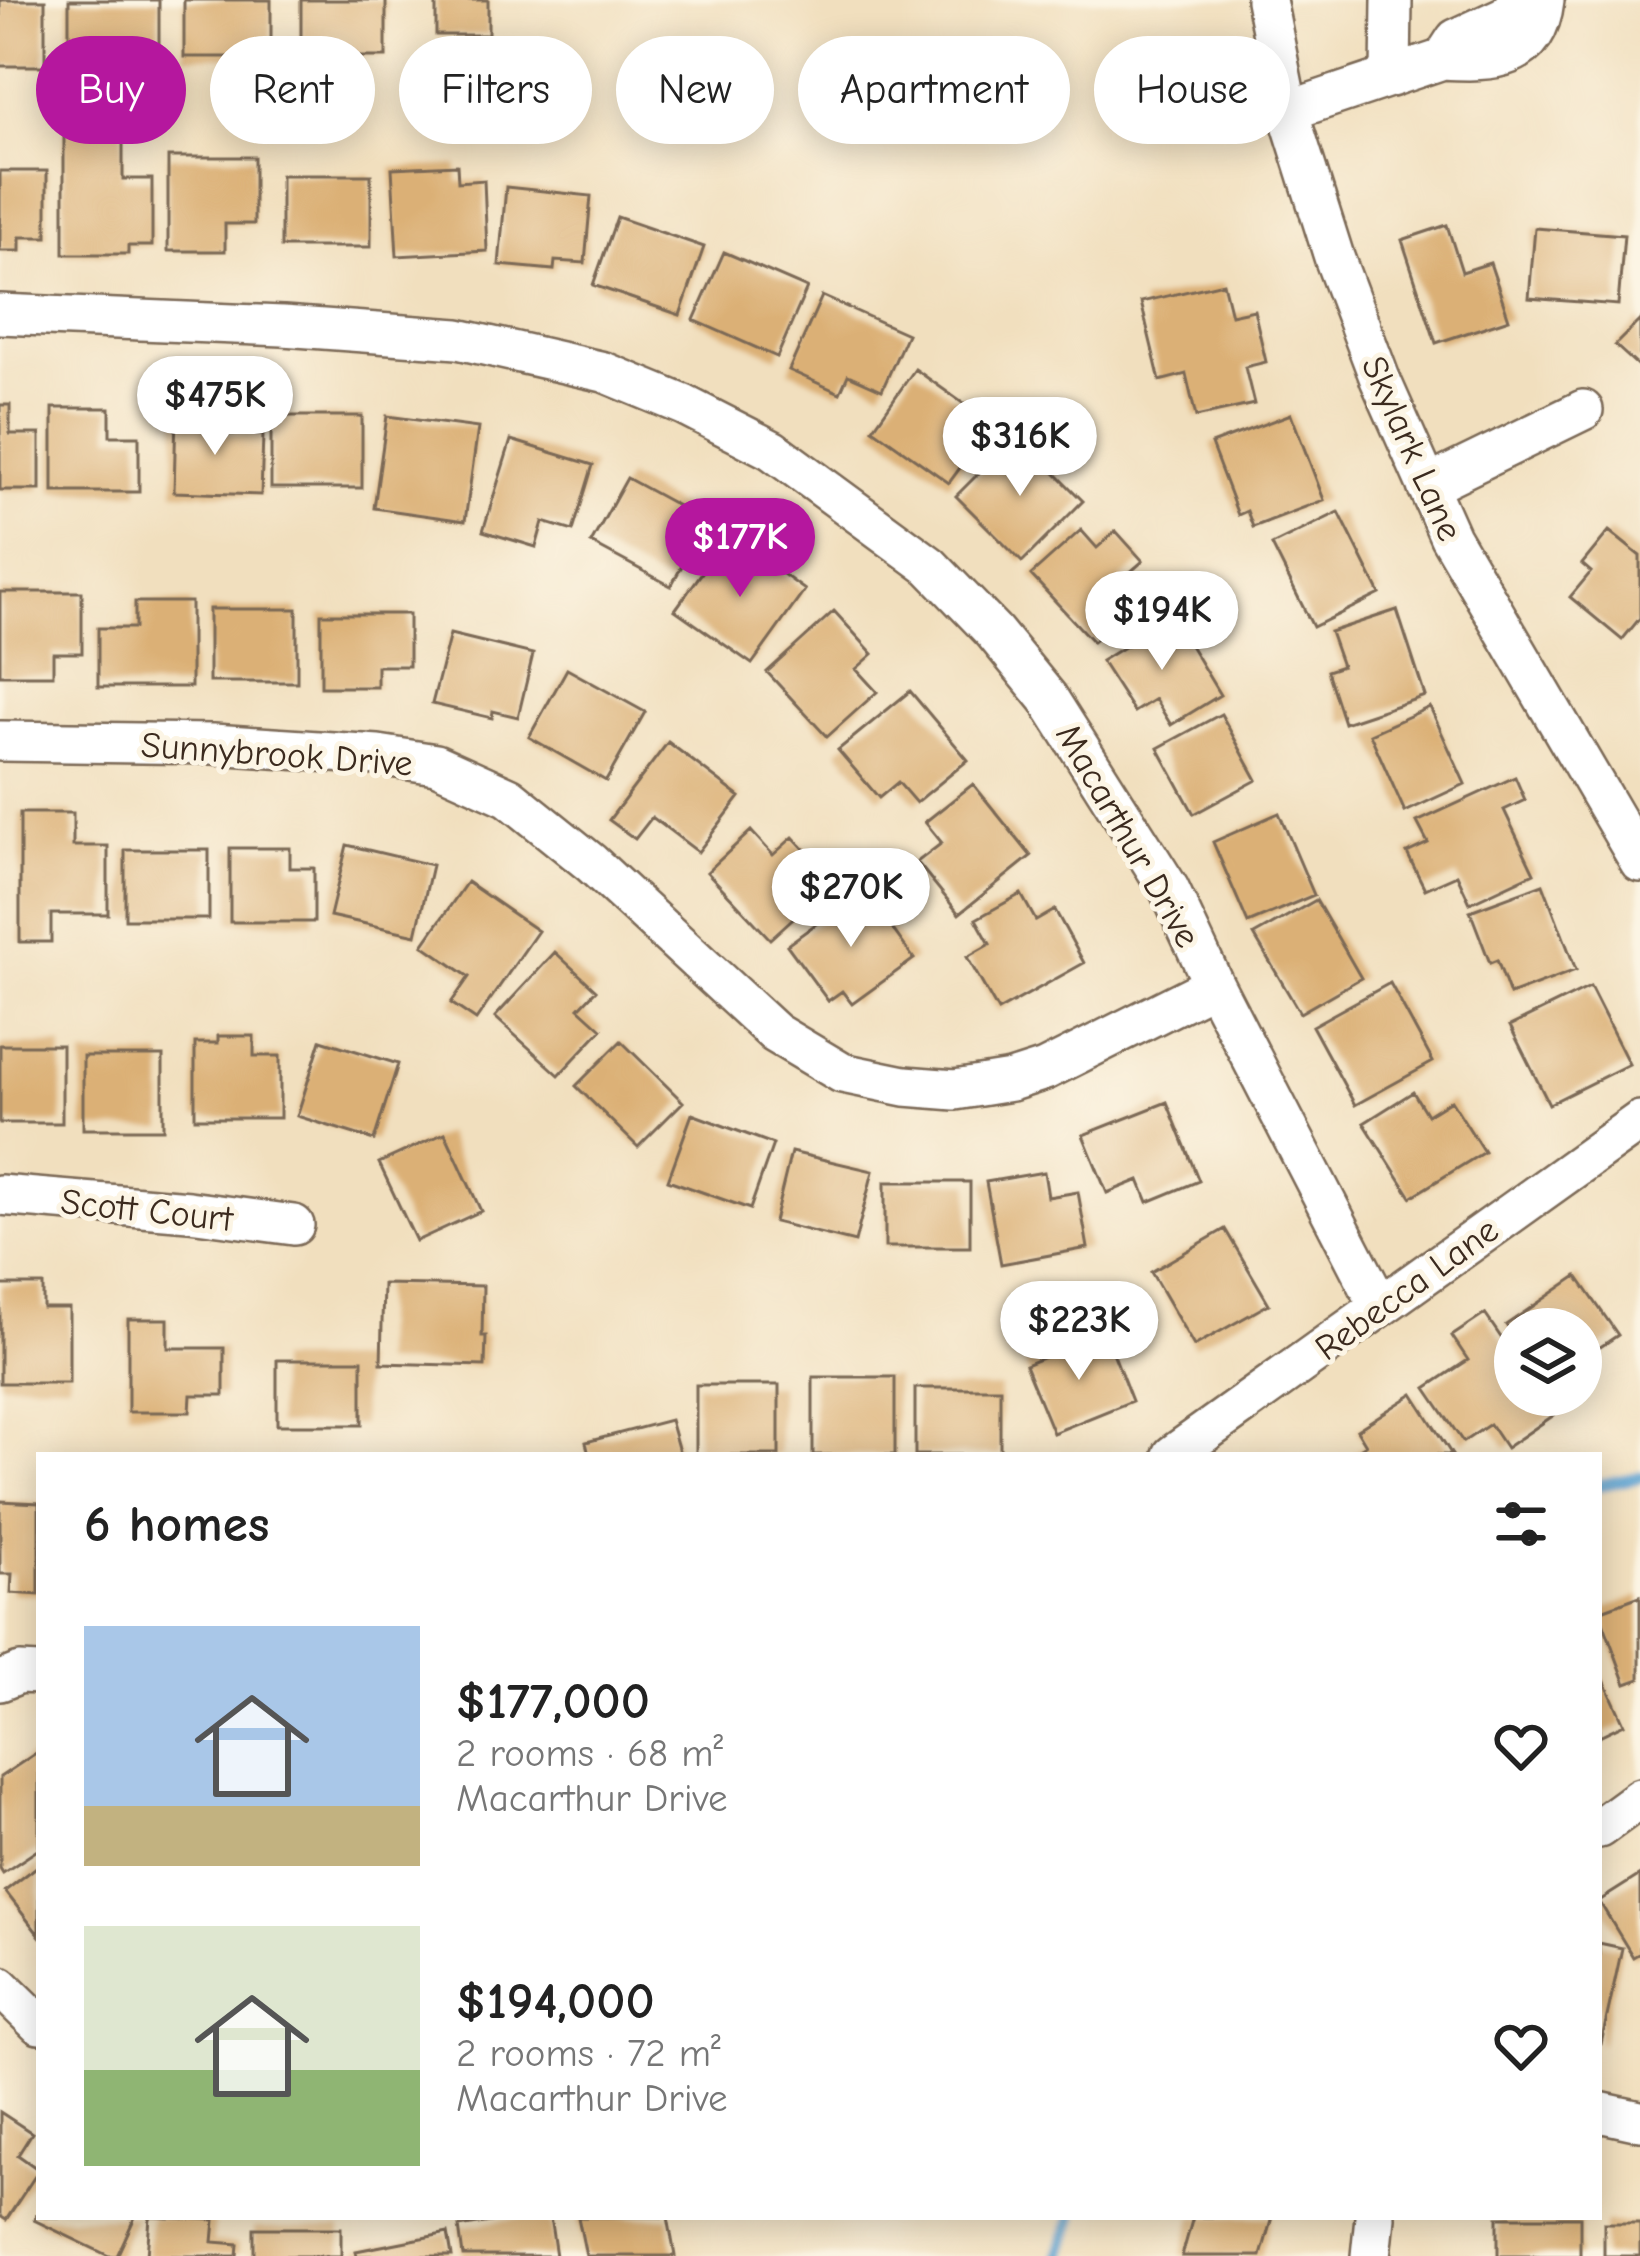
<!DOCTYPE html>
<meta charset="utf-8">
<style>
:root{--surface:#fff;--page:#f2f2f2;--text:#222;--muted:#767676;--accent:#b5179e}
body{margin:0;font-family:"Comic Neue",sans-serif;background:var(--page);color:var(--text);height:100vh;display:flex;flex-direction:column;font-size:45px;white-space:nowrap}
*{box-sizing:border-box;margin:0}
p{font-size:39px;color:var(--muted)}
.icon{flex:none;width:66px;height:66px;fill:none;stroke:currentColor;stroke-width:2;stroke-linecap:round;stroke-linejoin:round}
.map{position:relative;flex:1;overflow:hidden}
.details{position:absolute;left:36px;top:1452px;width:1566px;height:768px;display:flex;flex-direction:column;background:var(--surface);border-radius:0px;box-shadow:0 6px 30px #0003}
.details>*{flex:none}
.hud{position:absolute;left:36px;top:36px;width:1569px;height:108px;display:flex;gap:24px}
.fabs{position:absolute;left:1494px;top:1308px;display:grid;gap:24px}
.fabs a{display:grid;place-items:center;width:108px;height:108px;border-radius:50%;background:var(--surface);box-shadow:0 6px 30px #0003;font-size:60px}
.price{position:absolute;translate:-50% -102px;padding:0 27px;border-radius:42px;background:#fff;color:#222;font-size:39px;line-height:78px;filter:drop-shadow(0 3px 6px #0008)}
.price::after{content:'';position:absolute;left:50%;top:72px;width:36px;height:27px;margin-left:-18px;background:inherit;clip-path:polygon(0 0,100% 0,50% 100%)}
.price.active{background:var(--accent);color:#fff}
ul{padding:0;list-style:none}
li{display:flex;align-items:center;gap:36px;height:300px;padding:0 48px}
li span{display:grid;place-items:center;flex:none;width:336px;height:240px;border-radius:0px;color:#555}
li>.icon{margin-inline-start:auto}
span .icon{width:144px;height:144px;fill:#fffc;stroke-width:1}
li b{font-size:51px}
h2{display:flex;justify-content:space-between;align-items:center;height:144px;padding:0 48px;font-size:51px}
.chip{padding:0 42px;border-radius:54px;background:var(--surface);box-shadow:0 6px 30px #0003;font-size:42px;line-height:108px}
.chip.active{background:var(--accent);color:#fff}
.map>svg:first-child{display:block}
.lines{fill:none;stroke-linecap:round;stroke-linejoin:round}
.stream{stroke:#5ca2d1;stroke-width:12}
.building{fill:#dbb076}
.minor-casing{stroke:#7b6956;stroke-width:44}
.minor{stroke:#fff;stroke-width:39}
.labels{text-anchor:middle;stroke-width:10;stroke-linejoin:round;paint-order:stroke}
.street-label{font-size:36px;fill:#3b2a1e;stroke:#fcf5e5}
</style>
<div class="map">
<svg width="1640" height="2256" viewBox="0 0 1640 2256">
<rect width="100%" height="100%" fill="#fcf5e5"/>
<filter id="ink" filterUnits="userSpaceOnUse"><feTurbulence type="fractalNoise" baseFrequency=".00833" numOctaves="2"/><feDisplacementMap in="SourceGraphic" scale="24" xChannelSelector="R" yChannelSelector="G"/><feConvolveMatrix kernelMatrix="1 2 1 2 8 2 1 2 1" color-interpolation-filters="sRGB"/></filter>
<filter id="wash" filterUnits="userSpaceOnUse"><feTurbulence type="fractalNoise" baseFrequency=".004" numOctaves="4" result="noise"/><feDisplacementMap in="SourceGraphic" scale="48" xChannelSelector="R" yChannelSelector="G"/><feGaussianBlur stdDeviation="2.7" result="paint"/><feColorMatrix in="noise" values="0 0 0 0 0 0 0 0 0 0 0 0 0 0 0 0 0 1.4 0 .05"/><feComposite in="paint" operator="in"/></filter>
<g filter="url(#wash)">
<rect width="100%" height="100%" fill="#f1dfbe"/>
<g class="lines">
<path class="stream" d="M 1599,1485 L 1640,1477
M 1060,2256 L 1073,2217"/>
</g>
<g id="blocks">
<path class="building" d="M 0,0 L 45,0 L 45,66 L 0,66 Z
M 69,0 L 159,0 L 159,51 L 69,51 Z
M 184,0 L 271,0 L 271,57 L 184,57 Z
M 301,0 L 386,0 L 386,57 L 301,57 Z
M 436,0 L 488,0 L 488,35 L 436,35 Z
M 64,127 L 123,127 L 123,179 L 152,179 L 152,246 L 128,246 L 128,254 L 64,254 Z
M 168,157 L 254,157 L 254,224 L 225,224 L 225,251 L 168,251 Z
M 457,165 L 458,182 L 484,180 L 487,251 L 397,256 L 392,168 Z
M 0,171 L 47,171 L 47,237 L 20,237 L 20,251 L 0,251 Z
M 281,175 L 371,175 L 371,247 L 281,247 Z
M 506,187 L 591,196 L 585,263 L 555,261 L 554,270 L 499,265 Z
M 617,217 L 704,247 L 680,315 L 593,285 Z
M 1447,225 L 1462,272 L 1490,263 L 1509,319 L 1436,343 L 1402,240 Z
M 1535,228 L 1624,235 L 1618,305 L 1529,298 Z
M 724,252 L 807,288 L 777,357 L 694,320 Z
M 1223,283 L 1231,315 L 1254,310 L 1266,362 L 1245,367 L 1254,404 L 1196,417 L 1186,374 L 1160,381 L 1141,302 Z
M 822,296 L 907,334 L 882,390 L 848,375 L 840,393 L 789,370 Z
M 1640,320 L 1640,362 L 1637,365 L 1615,345 Z
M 915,369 L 992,424 L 949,483 L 873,429 Z
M 0,405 L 10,405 L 10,434 L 40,434 L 40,490 L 0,490 Z
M 53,408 L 110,408 L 110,436 L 139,436 L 139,492 L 53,492 Z
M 176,412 L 217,414 L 217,433 L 263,435 L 261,495 L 174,492 Z
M 1291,414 L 1324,500 L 1253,527 L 1247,511 L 1238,515 L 1211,444 Z
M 271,416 L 362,416 L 362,488 L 271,488 Z
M 387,416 L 478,428 L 465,521 L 374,508 Z
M 1017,435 L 1083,501 L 1022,562 L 956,496 Z
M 511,440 L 593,465 L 573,531 L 543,522 L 536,547 L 483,531 Z
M 627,478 L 706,521 L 671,586 L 591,543 Z
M 1339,512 L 1380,594 L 1313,627 L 1272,545 Z
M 1081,530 L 1097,548 L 1116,531 L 1143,561 L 1121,580 L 1140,600 L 1093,642 L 1031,575 Z
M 1609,531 L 1640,556 L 1640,618 L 1622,640 L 1570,597 L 1591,572 L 1582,564 Z
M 729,535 L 805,590 L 752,664 L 675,610 Z
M 0,592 L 82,592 L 82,653 L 53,653 L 53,675 L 0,675 Z
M 135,602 L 191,602 L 191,687 L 98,687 L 98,628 L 135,628 Z
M 209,609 L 297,609 L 297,682 L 209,682 Z
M 1397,610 L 1425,696 L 1344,723 L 1327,671 L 1342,666 L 1330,632 Z
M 834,611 L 873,654 L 856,669 L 877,692 L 827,737 L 767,672 Z
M 321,614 L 409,614 L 409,666 L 377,666 L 377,687 L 321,687 Z
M 1173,617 L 1220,695 L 1171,725 L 1155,699 L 1134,712 L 1101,661 Z
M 450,634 L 533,654 L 518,717 L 493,711 L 492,718 L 432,704 Z
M 567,669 L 645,712 L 606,781 L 529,737 Z
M 910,691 L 968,760 L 916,803 L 898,782 L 879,798 L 838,750 Z
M 1430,707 L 1465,784 L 1405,812 L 1370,734 Z
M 1221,714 L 1257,780 L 1194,814 L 1158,748 Z
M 668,742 L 740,797 L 698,852 L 652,817 L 635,839 L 609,820 Z
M 1515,777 L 1525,800 L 1504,810 L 1534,873 L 1470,903 L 1457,875 L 1425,889 L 1407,853 L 1428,843 L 1417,822 Z
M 973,784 L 1031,856 L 959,914 L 917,862 L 942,843 L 925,822 Z
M 20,813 L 73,813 L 73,846 L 108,846 L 108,914 L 51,914 L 51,942 L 20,942 Z
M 1279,813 L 1314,895 L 1248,923 L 1213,842 Z
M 751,831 L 773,855 L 793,837 L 834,881 L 770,939 L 707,872 Z
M 347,845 L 432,865 L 416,935 L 330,916 Z
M 230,848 L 290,848 L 290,868 L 314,868 L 314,922 L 230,922 Z
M 125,850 L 209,850 L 209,919 L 125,919 Z
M 467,882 L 538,931 L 476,1020 L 451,1003 L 469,977 L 423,945 Z
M 1543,884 L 1576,970 L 1510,995 L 1497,960 L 1490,963 L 1470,911 Z
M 864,889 L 914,959 L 852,1004 L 842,991 L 828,1001 L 787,945 Z
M 1021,894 L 1036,921 L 1055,910 L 1084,963 L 998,1011 L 967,957 L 990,944 L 976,919 Z
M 1316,900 L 1361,978 L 1300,1013 L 1254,935 Z
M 555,952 L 596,990 L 579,1008 L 602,1029 L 559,1075 L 495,1017 Z
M 1390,983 L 1433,1062 L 1355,1105 L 1312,1026 Z
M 1590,987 L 1629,1064 L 1549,1104 L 1510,1026 Z
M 218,1036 L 254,1036 L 254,1056 L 280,1056 L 280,1118 L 195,1118 L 195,1043 L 218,1043 Z
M 321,1040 L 398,1064 L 374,1140 L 297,1116 Z
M 621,1041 L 683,1102 L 638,1147 L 576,1086 Z
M 0,1045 L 62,1045 L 62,1123 L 0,1123 Z
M 83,1056 L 163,1056 L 163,1129 L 83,1129 Z
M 1413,1092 L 1427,1115 L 1451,1100 L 1484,1152 L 1411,1197 L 1364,1123 Z
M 1167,1102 L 1199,1181 L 1148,1202 L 1139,1180 L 1107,1193 L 1083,1135 Z
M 692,1114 L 773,1144 L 750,1209 L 668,1180 Z
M 445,1133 L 481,1211 L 416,1241 L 379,1163 Z
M 791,1152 L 873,1171 L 855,1242 L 774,1222 Z
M 1044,1172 L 1048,1197 L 1078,1192 L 1088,1248 L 1001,1264 L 986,1182 Z
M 885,1182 L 970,1182 L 970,1247 L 885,1247 Z
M 1225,1229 L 1269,1304 L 1194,1346 L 1151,1272 Z
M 1577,1276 L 1618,1335 L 1581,1360 L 1581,1329 L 1515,1329 L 1515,1338 L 1506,1325 Z
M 383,1284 L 483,1286 L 482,1336 L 486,1336 L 485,1366 L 381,1363 Z
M 0,1285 L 43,1285 L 43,1308 L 69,1308 L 69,1383 L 0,1383 Z
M 1485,1314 L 1515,1358 L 1515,1395 L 1540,1395 L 1554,1415 L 1506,1448 L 1490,1424 L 1463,1442 L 1426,1388 L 1468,1360 L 1452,1336 Z
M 128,1319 L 168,1319 L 168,1348 L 224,1348 L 224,1395 L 191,1395 L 190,1412 L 128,1412 Z
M 1105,1332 L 1132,1401 L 1053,1433 L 1025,1365 Z
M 277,1360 L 362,1360 L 362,1425 L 277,1425 Z
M 813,1377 L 895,1377 L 895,1455 L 813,1455 Z
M 696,1385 L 779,1385 L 779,1455 L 696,1455 Z
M 915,1388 L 1000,1388 L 1000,1455 L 915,1455 Z
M 1413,1394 L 1452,1455 L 1350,1455 L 1366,1445 L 1357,1430 Z
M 670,1420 L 680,1455 L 589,1455 L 586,1442 Z
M 0,1501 L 39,1503 L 39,1595 L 11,1593 L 12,1574 L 0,1574 Z
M 1640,1596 L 1640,1679 L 1626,1684 L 1599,1611 Z
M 1599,1669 L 1624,1724 L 1599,1736 Z
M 39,1751 L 39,1849 L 3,1873 L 0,1868 L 0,1777 Z
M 39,1865 L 39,1935 L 5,1891 Z
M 1640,1875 L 1640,1953 L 1633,1957 L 1599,1901 Z
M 1599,1943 L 1622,1948 L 1601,2044 L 1599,2044 Z
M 0,2112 L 32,2133 L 18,2155 L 39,2170 L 6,2220 L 0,2216 Z
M 39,2210 L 39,2217 L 135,2217 L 117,2256 L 109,2256 L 34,2220 Z
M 150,2217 L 215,2220 L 213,2242 L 238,2244 L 237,2256 L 147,2256 Z
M 522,2217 L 550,2217 L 556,2256 L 463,2256 L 459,2227 Z
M 578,2217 L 668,2217 L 675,2256 L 586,2256 Z
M 1193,2217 L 1272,2217 L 1261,2256 L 1182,2256 Z
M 1498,2217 L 1580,2217 L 1580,2256 L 1498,2256 Z
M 1604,2223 L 1640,2223 L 1640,2256 L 1604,2256 Z
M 254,2228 L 341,2228 L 341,2256 L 254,2256 Z
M 448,2233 L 452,2256 L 357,2256 L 356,2251 Z"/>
</g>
</g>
<g filter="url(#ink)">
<use href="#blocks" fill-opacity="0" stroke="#7b6956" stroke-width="3"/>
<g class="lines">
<defs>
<path id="minor" d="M 1266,0 L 1288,111 L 1335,260 L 1380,379 L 1450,537 L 1640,862
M 1517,0 L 1508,15 L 1456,39 L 1443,59 C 1494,62 1537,61 1544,0
M 1391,77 L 1392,0
M 1288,111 L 1443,59
M 0,314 L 283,326 L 458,339 L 604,372 L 684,405 L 772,450 L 930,566 L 994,632 L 1048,698 L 1169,889 L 1214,985 L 1380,1307
M 1427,486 L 1583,410
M 0,741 L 213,744 L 378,755 L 436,764 L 509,797 L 591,863 L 775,1033 L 842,1073 L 905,1086 L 955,1090 L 1011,1081 L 1045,1070 L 1214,985
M 0,1195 L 189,1211 L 294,1225
M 1173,1455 L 1640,1121
M 0,1681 L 20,1673 L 39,1674
M 1599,1828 L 1640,1798
M 0,1986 L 39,2024
M 1599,2112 L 1640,2121
M 1371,2256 L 1375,2217"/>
</defs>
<use href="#minor" class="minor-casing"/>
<use href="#minor" class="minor"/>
</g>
</g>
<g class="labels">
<g class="street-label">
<text transform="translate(1413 448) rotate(66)" y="13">Skylark Lane</text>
<text transform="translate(277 753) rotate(4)" y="13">Sunnybrook Drive</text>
<text transform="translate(1129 835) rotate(60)" y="13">Macarthur Drive</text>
<text transform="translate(147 1209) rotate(6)" y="13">Scott Court</text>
<text transform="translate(1406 1288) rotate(-36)" y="13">Rebecca Lane</text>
</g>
</g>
</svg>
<div class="fabs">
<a><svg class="icon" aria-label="layers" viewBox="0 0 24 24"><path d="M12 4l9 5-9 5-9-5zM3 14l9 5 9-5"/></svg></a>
</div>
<b class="price" style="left:215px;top:458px">$475K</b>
<b class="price" style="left:1020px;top:499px">$316K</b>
<b class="price active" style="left:740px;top:600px">$177K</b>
<b class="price" style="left:1162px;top:673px">$194K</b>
<b class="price" style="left:851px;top:950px">$270K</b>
<b class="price" style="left:1079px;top:1383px">$223K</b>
<div class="hud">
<a class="chip active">Buy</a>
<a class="chip">Rent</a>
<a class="chip">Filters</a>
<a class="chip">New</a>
<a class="chip">Apartment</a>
<a class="chip">House</a>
</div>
<section class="details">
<h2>6 homes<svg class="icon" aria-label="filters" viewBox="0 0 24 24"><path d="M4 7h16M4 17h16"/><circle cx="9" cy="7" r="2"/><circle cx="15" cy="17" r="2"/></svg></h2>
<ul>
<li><span style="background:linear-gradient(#a9c7e8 75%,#c2b280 0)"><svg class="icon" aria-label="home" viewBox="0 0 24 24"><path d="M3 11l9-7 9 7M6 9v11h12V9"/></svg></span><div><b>$177,000</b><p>2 rooms · 68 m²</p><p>Macarthur Drive</p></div><svg class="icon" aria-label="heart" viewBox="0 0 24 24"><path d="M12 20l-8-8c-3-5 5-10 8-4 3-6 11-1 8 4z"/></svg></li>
<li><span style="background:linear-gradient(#dfe7d0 60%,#8fb573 0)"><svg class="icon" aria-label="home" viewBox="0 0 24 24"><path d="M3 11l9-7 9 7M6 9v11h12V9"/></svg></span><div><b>$194,000</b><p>2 rooms · 72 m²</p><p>Macarthur Drive</p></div><svg class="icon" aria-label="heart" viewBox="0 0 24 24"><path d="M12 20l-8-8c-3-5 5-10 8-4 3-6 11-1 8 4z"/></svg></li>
</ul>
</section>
</div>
